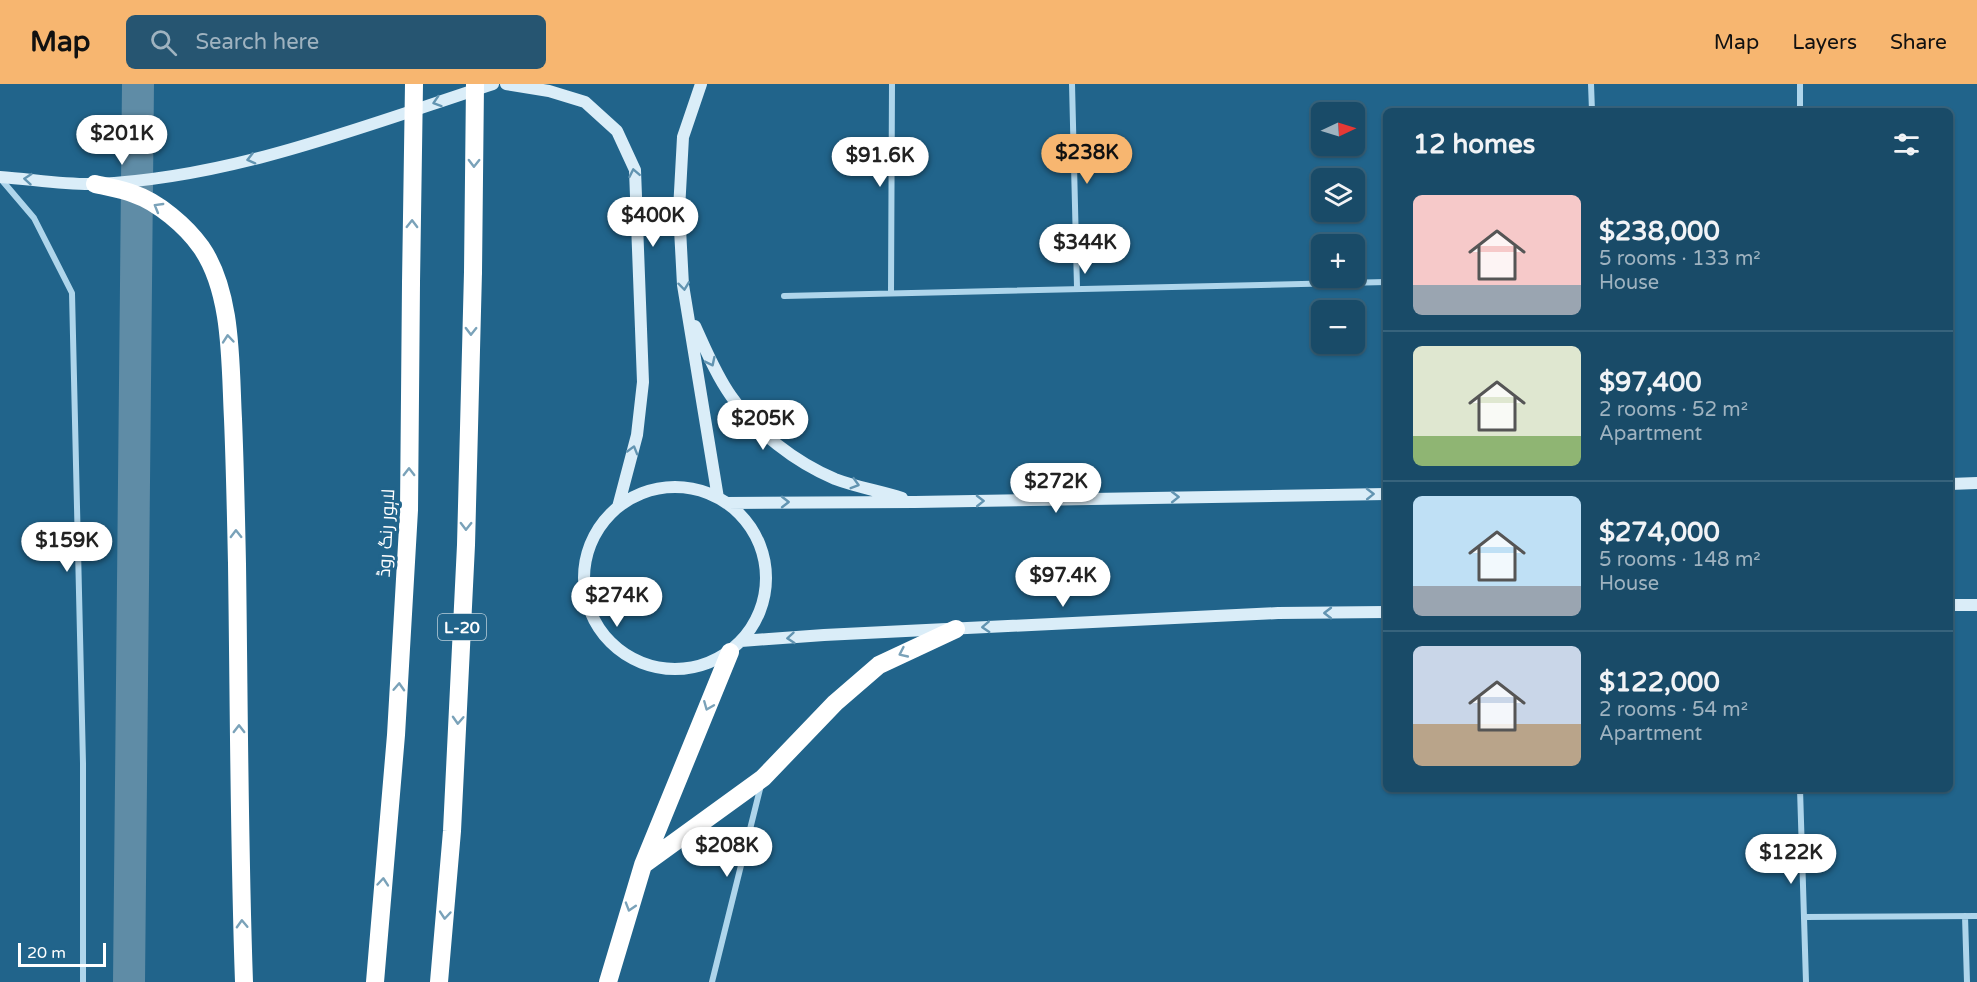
<!DOCTYPE html>
<meta charset="utf-8">
<style>
:root{--surface:#194b68;--page:#265571;--text:#f1f3f6;--muted:#9fb3c0;--line:#37637c;--accent:#f7b670}
body{margin:0;font-family:"Varela Round",Cairo,sans-serif;background:var(--page);color:var(--text);height:100vh;display:flex;flex-direction:column;font-size:22px;white-space:nowrap}
*{box-sizing:border-box;margin:0}
p{font-size:20px;color:var(--muted)}
.icon{flex:none;width:33px;height:33px;fill:none;stroke:currentColor;stroke-width:2;stroke-linecap:round;stroke-linejoin:round}
.map{position:relative;flex:1;overflow:hidden}
.side{position:absolute;left:1383px;top:24px;width:570px;height:684px;display:flex;flex-direction:column;background:var(--surface);border-radius:9px;box-shadow:0 2px 4px #0004,0 0 0 2px var(--line)}
.side>*{flex:none}
.needle{width:39px;rotate:86deg}
.controls{position:absolute;left:1311px;top:18px;display:grid;gap:12px}
.controls a{display:grid;place-items:center;width:54px;height:54px;border-radius:9px;background:var(--surface);box-shadow:0 2px 4px #0004,0 0 0 2px var(--line);font-size:30px}
.scale{position:absolute;left:18px;bottom:15px;width:88px;box-sizing:border-box;padding-left:6px;border:3px solid #fff;border-top:0;font-size:16px;line-height:21px;white-space:nowrap;color:#fff;-webkit-text-stroke:4px #21648b;paint-order:stroke}
.price{position:absolute;translate:-50% -51px;padding:0 14px;border-radius:21px;background:#fff;color:#222;font-size:20px;line-height:39px;filter:drop-shadow(0 2px 3px #0008)}
.price::after{content:'';position:absolute;left:50%;top:36px;width:18px;height:14px;margin-left:-9px;background:inherit;clip-path:polygon(0 0,100% 0,50% 100%)}
.price.current{background:var(--accent);color:#111}
ul{padding:0;list-style:none}
li{display:flex;align-items:center;gap:18px;height:150px;padding:0 30px}
li+li{border-top:2px solid var(--line)}
li span{display:grid;place-items:center;flex:none;width:168px;height:120px;border-radius:9px;color:#555}
li>.icon{margin-inline-start:auto}
span .icon{width:72px;height:72px;fill:#fffc;stroke-width:1}
li b{font-size:26px}
h2{display:flex;justify-content:space-between;align-items:center;height:72px;padding:0 30px;font-size:26px}
header{display:flex;align-items:center;gap:36px;box-sizing:border-box;height:84px;padding:0 30px;background:var(--accent);color:#111}
header strong{font-size:28px}
nav{display:flex;gap:33px;margin-inline-start:auto;font-size:21px}
.search{width:420px;height:54px;background:var(--page);display:flex;align-items:center;gap:15px;box-sizing:border-box;padding:0 21px;border-radius:9px;color:var(--muted);font-size:22px}
.map>svg:first-child{display:block}
.lines{fill:none;stroke-linecap:round;stroke-linejoin:round}
.canal{stroke:#5f8ca6;stroke-width:32}
.street{stroke:#aed5eb;stroke-width:6}
.secondary{stroke:#daedf8;stroke-width:12}
.highway{stroke:#fff;stroke-width:18}
.highway-bridge{stroke:#fff;stroke-width:18}
.oneway{stroke:#6294b1}
.oneway2{stroke:#7aa2b9}
.labels{text-anchor:middle;stroke-width:6;stroke-linejoin:round;paint-order:stroke}
.shield{fill:#21648b;stroke:#bcd0dc;stroke-width:1.5}
.shield-label{font-size:16px;font-weight:bold;fill:#fff}
.street-label{font-size:18px;fill:#fff;stroke:#21648b}
</style>
<header>
<strong>Map</strong>
<div class="search"><svg class="icon" aria-label="search" viewBox="0 0 24 24"><circle cx="10" cy="10" r="6"/><path d="M15 15l6 6"/></svg>Search here</div>
<nav><a>Map</a><a>Layers</a><a>Share</a></nav>
</header>
<div class="map">
<svg width="1977" height="898" viewBox="0 0 1977 898">
<rect width="100%" height="100%" fill="#21648b"/>
<g class="lines">
<path class="canal" d="M 129,898 L 138,0"/>
<path class="street" d="M 1072,0 L 1077,203
M 1591,0 L 1592,27
M 1800,0 L 1800,27
M 0,94 L 34,134 L 72,209 L 83,679 L 83,898
M 891,209 L 892,0
M 784,212 L 1386,198
M 1800,705 L 1806,898
M 1965,832 L 1967,898
M 1805,833 L 1977,832
M 712,898 L 761,701"/>
<path class="secondary" d="M 506,0 L 549,7 L 585,18 L 617,47 L 635,86 L 643,298 L 637,351 L 618,423
M 701,0 L 683,53 L 679,126 L 683,201 L 718,414
M 0,93 C 31,95 64,101 96,100 C 232,94 364,42 493,0
M 695,242 C 706,266 716,291 731,312 C 756,348 795,378 835,395 C 856,403 880,407 902,414
M 1950,400 L 1977,399
M584 494a91 91 0 1 1 182 0a91 91 0 1 1-182 0Z
M 726,419 L 915,418 L 1386,410
M 1950,521 L 1977,521
M 741,557 L 824,551 L 1278,529 L 1386,528"/>
<path class="highway" d="M 95,100 C 108,103 122,105 134,110 C 158,118 186,142 201,163 C 233,209 230,281 233,335 C 235,383 236,432 237,480 C 239,620 239,759 244,898
M 643,781 L 763,694 L 835,619 L 879,581 L 956,545
M 375,898 L 396,651 L 409,426 L 411,199
M 439,898 L 452,747 L 466,461 L 473,188
M 608,898 L 643,781 L 730,568"/>
<path class="highway-bridge" d="M 473,188 L 475,0
M 411,199 L 414,0"/>
</g>
<defs><path id="oneway-chevron" d="M-2-3.5L2.5 0L-2 3.5" fill="none" stroke-width="1.6" stroke-linecap="round" stroke-linejoin="round" transform="scale(1.5)"/></defs>
<g class="oneway">
<use href="#oneway-chevron" transform="translate(437 18) rotate(162)"/>
<use href="#oneway-chevron" transform="translate(251 75) rotate(166)"/>
<use href="#oneway-chevron" transform="translate(634 89) rotate(-101)"/>
<use href="#oneway-chevron" transform="translate(28 95) rotate(-175)"/>
<use href="#oneway-chevron" transform="translate(684 202) rotate(83)"/>
<use href="#oneway-chevron" transform="translate(711 278) rotate(64)"/>
<use href="#oneway-chevron" transform="translate(633 366) rotate(-74)"/>
<use href="#oneway-chevron" transform="translate(855 400) rotate(16)"/>
<use href="#oneway-chevron" transform="translate(1370 410) rotate(-1)"/>
<use href="#oneway-chevron" transform="translate(1175 413) rotate(-1)"/>
<use href="#oneway-chevron" transform="translate(980 417) rotate(-1)"/>
<use href="#oneway-chevron" transform="translate(785 418)"/>
<use href="#oneway-chevron" transform="translate(1328 529) rotate(180)"/>
<use href="#oneway-chevron" transform="translate(986 543) rotate(177)"/>
<use href="#oneway-chevron" transform="translate(791 554) rotate(175)"/>
</g>
<g class="oneway2">
<use href="#oneway-chevron" transform="translate(474 79) rotate(91)"/>
<use href="#oneway-chevron" transform="translate(158 123) rotate(-150)"/>
<use href="#oneway-chevron" transform="translate(412 140) rotate(-89)"/>
<use href="#oneway-chevron" transform="translate(471 247) rotate(91)"/>
<use href="#oneway-chevron" transform="translate(228 255) rotate(-95)"/>
<use href="#oneway-chevron" transform="translate(409 388) rotate(-90)"/>
<use href="#oneway-chevron" transform="translate(466 442) rotate(91)"/>
<use href="#oneway-chevron" transform="translate(236 450) rotate(-91)"/>
<use href="#oneway-chevron" transform="translate(903 569) rotate(155)"/>
<use href="#oneway-chevron" transform="translate(399 603) rotate(-87)"/>
<use href="#oneway-chevron" transform="translate(708 622) rotate(112)"/>
<use href="#oneway-chevron" transform="translate(458 636) rotate(93)"/>
<use href="#oneway-chevron" transform="translate(239 645) rotate(-90)"/>
<use href="#oneway-chevron" transform="translate(383 798) rotate(-85)"/>
<use href="#oneway-chevron" transform="translate(630 823) rotate(107)"/>
<use href="#oneway-chevron" transform="translate(445 831) rotate(95)"/>
<use href="#oneway-chevron" transform="translate(242 840) rotate(-92)"/>
</g>
<g class="labels">
<rect class="shield" x="438" y="530" width="48" height="26" rx="4.5"/>
<g class="shield-label">
<text x="462" y="549">L-20</text>
</g>
<g class="street-label">
<text transform="translate(386 449) rotate(-87)" y="6">لاہور رنگ روڈ</text>
</g>
</g>
</svg>
<div class="controls">
<a><svg class="needle" viewBox="-14 -14 28 28"><path d="M0-13l5 13h-10z" fill="#e53935"/><path d="M0 13l5-13h-10z" fill="#9fb3c0"/></svg></a>
<a><svg class="icon" aria-label="layers" viewBox="0 0 24 24"><path d="M12 4l9 5-9 5-9-5zM3 14l9 5 9-5"/></svg></a>
<a>+</a>
<a>−</a>
</div>
<div class="scale">20 m</div>
<b class="price" style="left:122px;top:82px">$201K</b>
<b class="price current" style="left:1087px;top:101px">$238K</b>
<b class="price" style="left:880px;top:104px">$91.6K</b>
<b class="price" style="left:653px;top:164px">$400K</b>
<b class="price" style="left:1085px;top:191px">$344K</b>
<b class="price" style="left:763px;top:367px">$205K</b>
<b class="price" style="left:1056px;top:430px">$272K</b>
<b class="price" style="left:67px;top:489px">$159K</b>
<b class="price" style="left:1063px;top:524px">$97.4K</b>
<b class="price" style="left:617px;top:544px">$274K</b>
<b class="price" style="left:727px;top:794px">$208K</b>
<b class="price" style="left:1791px;top:801px">$122K</b>
<section class="side">
<h2>12 homes<svg class="icon" aria-label="filters" viewBox="0 0 24 24"><path d="M4 7h16M4 17h16"/><circle cx="9" cy="7" r="2"/><circle cx="15" cy="17" r="2"/></svg></h2>
<ul>
<li><span style="background:linear-gradient(#f6c9c9 75%,#9aa5b1 0)"><svg class="icon" aria-label="home" viewBox="0 0 24 24"><path d="M3 11l9-7 9 7M6 9v11h12V9"/></svg></span><div><b>$238,000</b><p>5 rooms · 133 m²</p><p>House</p></div></li>
<li><span style="background:linear-gradient(#dfe7d0 75%,#8fb573 0)"><svg class="icon" aria-label="home" viewBox="0 0 24 24"><path d="M3 11l9-7 9 7M6 9v11h12V9"/></svg></span><div><b>$97,400</b><p>2 rooms · 52 m²</p><p>Apartment</p></div></li>
<li><span style="background:linear-gradient(#bfe0f5 75%,#9aa5b1 0)"><svg class="icon" aria-label="home" viewBox="0 0 24 24"><path d="M3 11l9-7 9 7M6 9v11h12V9"/></svg></span><div><b>$274,000</b><p>5 rooms · 148 m²</p><p>House</p></div></li>
<li><span style="background:linear-gradient(#c9d6e8 65%,#b9a48a 0)"><svg class="icon" aria-label="home" viewBox="0 0 24 24"><path d="M3 11l9-7 9 7M6 9v11h12V9"/></svg></span><div><b>$122,000</b><p>2 rooms · 54 m²</p><p>Apartment</p></div></li>
</ul>
</section>
</div>
